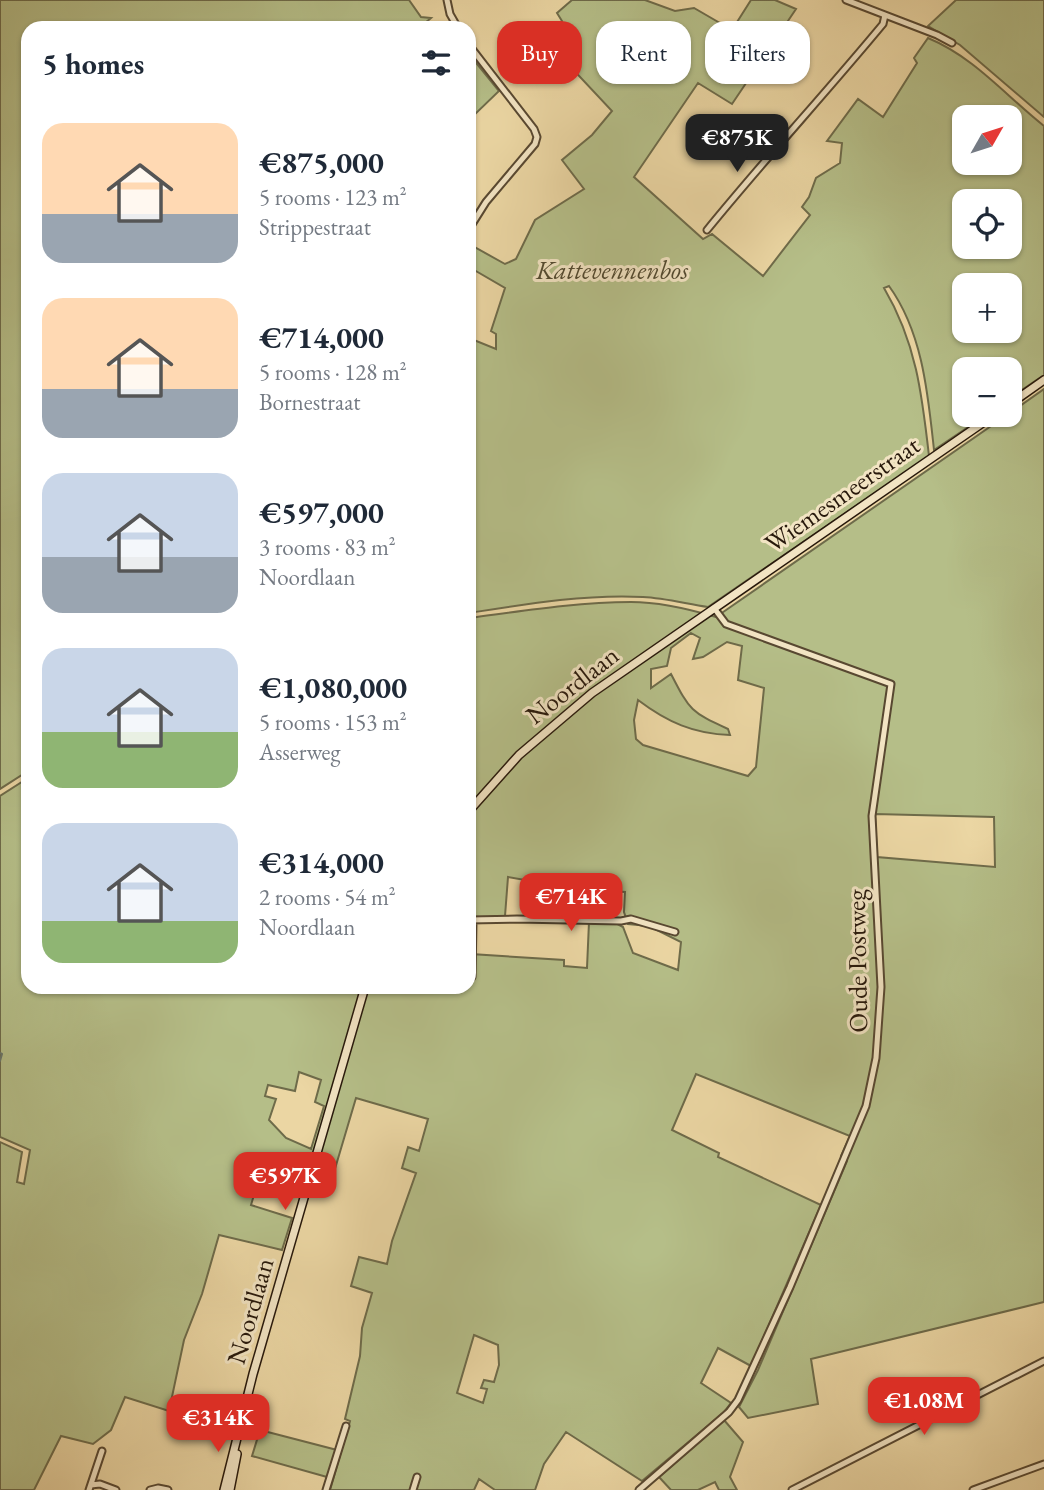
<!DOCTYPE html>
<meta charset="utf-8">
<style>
:root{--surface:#fff;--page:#f2f2f3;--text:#1f2937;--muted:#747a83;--accent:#d93025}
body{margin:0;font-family:"EB Garamond",serif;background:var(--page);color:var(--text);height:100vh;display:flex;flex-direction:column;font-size:26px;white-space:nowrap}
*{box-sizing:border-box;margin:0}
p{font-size:23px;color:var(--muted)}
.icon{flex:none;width:38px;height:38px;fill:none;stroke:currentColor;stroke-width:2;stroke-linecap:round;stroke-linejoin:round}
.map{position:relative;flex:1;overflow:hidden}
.panel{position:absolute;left:21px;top:21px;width:455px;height:973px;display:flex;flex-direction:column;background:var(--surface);border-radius:21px;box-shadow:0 2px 5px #0004}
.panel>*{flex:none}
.guide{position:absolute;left:497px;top:21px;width:441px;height:63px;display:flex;gap:14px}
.needle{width:46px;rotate:51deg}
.fabs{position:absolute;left:952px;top:105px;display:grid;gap:14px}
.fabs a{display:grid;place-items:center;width:70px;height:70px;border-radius:14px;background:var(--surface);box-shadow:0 2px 5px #0004;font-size:35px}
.price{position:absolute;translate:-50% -60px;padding:0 16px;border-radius:14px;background:var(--accent);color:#fff;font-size:23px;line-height:46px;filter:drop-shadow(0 2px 4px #0008)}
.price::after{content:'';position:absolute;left:50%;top:42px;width:21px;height:16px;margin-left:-10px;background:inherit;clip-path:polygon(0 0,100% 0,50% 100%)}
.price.on{background:#222;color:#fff}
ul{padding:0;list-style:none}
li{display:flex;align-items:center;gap:21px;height:175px;padding:0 21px}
li span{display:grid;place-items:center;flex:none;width:196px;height:140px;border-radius:21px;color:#555}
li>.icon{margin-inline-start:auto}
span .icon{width:84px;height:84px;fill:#fffc;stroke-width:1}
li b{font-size:30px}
h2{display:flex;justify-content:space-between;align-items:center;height:84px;padding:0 21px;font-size:30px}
.pill{padding:0 24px;border-radius:21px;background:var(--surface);box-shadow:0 2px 5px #0004;font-size:24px;line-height:63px}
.pill.on{background:var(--accent);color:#fff}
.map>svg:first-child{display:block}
.green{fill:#b5be88;stroke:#6e6b4a;stroke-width:2;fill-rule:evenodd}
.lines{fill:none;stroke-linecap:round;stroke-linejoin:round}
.stream{stroke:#6b786c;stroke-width:2}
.minor-casing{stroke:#584831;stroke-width:9}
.secondary-casing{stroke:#27180b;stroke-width:10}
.minor{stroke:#f2e4c3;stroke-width:5}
.secondary{stroke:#f2e4c3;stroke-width:7}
.labels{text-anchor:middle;stroke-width:6;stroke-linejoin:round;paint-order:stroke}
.park-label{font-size:26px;font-style:italic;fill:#524a30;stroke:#f2e4c3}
.street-label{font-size:26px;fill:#27180b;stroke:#f2e4c3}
</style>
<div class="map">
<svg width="1044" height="1490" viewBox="0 0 1044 1490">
<rect width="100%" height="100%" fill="#ebd6a3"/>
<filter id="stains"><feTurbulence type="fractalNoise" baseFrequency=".00286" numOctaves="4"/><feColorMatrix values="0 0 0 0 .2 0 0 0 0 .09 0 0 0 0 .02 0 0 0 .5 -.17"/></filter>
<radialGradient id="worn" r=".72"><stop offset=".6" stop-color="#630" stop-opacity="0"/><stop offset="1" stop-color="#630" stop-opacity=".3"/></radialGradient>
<path class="green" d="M 0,0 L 409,0 L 421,17 L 431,18 L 419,28 L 28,28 L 28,771 L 0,789 Z
M 572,0 L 645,0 L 675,11 L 694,8 L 732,30 L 751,0 L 775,0 L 796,9 L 732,104 L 698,83 L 634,177 L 703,239 L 712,234 L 763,276 L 810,215 L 802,207 L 809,197 L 816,178 L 840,163 L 842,143 L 827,141 L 858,99 L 883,117 L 917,63 L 914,58 L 928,38 C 974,57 1006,96 1044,126 L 1044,375 L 1010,398 L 1010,369 L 964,369 L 964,415 L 986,415 L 934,450 C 928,395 923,333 889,286 L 884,288 C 916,342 922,394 929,456 L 708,607 C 687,604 665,598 643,597 C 585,594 526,604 469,613 L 469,338 L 496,349 L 496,334 L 491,331 L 505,288 L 469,267 L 469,244 L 505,264 L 516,259 L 535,220 L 584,189 L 562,160 L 592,135 L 612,111 L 566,62 L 579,47 L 556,27 L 562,21 L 557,13 ZM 964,117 L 1010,117 L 1010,163 L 964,163 ZM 1010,201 L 1010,247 L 964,247 L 964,201 ZM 1010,285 L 1010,331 L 964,331 L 964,285 Z
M 956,0 L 1044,0 L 1044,117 L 960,45 L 928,26 Z
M 469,54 L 499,91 L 469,120 Z
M 1044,389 L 1044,1302 L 811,1359 L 818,1404 L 748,1418 L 739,1407 L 758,1370 L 847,1161 L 841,1156 L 850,1136 L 696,1074 L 672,1130 L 719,1153 L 718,1157 L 821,1205 L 751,1366 L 718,1348 L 701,1383 L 731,1403 L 723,1413 L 642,1481 L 566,1432 L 544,1464 L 535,1490 L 495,1490 L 479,1479 L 474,1490 L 330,1490 L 350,1421 L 345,1419 L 360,1356 L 362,1328 L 372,1293 L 351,1286 L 359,1257 L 387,1264 L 392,1241 L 416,1173 L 402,1168 L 408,1147 L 419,1151 L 428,1119 L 356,1098 L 329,1189 L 301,1185 L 301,1172 L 264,1161 L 251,1205 L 292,1218 L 282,1250 L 219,1235 L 202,1294 L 184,1340 L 169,1411 L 125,1397 L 111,1430 L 93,1444 L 61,1436 L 34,1490 L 0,1490 L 0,1142 L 22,1152 L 17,1182 L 24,1184 L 30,1150 L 0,1137 L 0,796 L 28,778 L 28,987 L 469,987 L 469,943 L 471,943 L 471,954 L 564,960 L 564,966 L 587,968 L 589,922 L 612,921 L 623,927 L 633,953 L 678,970 L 681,942 L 649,926 L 628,924 L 624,912 L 625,892 L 575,889 L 508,877 L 505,916 L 470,918 L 469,618 C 522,611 577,602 631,602 C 658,602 689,609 716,617 L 1007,415 L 1010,415 L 1010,413 ZM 691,633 L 700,638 L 693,659 L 703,657 L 727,642 L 742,646 L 738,680 L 764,688 L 756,767 L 748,776 L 643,745 L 636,739 L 634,720 L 638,700 C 667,722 694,734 730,735 L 728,729 C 691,712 690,711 671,674 L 651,688 L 651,669 L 667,666 L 671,648 ZM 875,814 L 994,817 L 995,867 L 877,857 ZM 299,1072 L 321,1080 L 315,1102 L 324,1106 L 311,1149 L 286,1138 L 269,1120 L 276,1099 L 265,1096 L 268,1085 L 295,1091 ZM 474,1335 L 498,1345 L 499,1365 L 494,1382 L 484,1380 L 481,1388 L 487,1389 L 483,1403 L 457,1393 Z
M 724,1420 L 743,1442 L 730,1477 L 737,1490 L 719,1490 L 715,1482 L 698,1490 L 671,1490 L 659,1477 Z
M 260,1430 L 337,1450 L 327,1477 L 252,1456 Z"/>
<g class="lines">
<path class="stream" d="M 0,1053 L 2,1054 L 0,1061"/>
<defs>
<path id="minor" d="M 447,0 L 450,14 L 458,28
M 846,0 L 937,35 L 952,43
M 469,45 L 534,129 L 537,137 L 535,144 L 486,202 L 469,229
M 707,230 C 764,160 825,94 883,24 L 885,15
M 469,920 L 517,919 L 621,921 L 631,919 L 675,932
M 472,977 L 473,920
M 91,1485 L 100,1484 L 116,1490
M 89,1490 L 102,1451
M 150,1490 L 158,1488 L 168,1490
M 326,1490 L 346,1426
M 413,1490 L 417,1477
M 639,1490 L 729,1412 L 738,1400 L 790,1287 L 866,1106 L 876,1058 L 881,987 L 872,816 L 891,684 L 726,624 L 714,608
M 792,1490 L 1044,1361
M 973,1490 L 1044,1464"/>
<path id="secondary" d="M 1010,404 L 1044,380
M 469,811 L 519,755 L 592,693 L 994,415
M 224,1490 L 253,1374 L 365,987
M 230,1490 L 237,1454"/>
</defs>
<use href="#minor" class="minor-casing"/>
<use href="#secondary" class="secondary-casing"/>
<use href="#minor" class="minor"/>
<use href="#secondary" class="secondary"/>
</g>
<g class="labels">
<g class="park-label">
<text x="612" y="279">Kattevennenbos</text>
</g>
<g class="street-label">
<text transform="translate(842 494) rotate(-35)" y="9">Wiemesmeerstraat</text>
<text transform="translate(572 685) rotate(-38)" y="9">Noordlaan</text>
<text transform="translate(857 961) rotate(-91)" y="9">Oude Postweg</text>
<text transform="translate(250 1311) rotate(-74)" y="9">Noordlaan</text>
</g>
</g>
<rect width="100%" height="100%" filter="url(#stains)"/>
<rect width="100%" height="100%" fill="url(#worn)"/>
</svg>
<div class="fabs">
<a><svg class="needle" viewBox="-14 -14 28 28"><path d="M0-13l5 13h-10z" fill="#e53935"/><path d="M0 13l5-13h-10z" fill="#747a83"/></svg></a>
<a><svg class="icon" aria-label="locate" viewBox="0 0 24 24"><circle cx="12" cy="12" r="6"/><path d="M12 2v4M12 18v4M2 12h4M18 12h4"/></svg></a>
<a>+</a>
<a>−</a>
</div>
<b class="price on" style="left:737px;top:174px">€875K</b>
<b class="price" style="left:571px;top:933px">€714K</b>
<b class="price" style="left:285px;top:1212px">€597K</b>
<b class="price" style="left:924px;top:1437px">€1.08M</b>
<b class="price" style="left:218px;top:1454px">€314K</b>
<div class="guide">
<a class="pill on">Buy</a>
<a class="pill">Rent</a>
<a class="pill">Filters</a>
</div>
<section class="panel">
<h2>5 homes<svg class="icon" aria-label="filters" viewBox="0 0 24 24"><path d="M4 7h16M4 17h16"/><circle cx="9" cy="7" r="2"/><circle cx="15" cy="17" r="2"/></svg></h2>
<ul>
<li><span style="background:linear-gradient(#ffd9b3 65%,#9aa5b1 0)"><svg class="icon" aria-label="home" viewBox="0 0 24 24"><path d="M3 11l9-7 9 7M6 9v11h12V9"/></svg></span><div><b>€875,000</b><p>5 rooms · 123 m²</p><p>Strippestraat</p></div></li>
<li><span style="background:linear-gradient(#ffd9b3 65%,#9aa5b1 0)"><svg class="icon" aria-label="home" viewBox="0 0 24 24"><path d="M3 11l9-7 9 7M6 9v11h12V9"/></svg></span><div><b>€714,000</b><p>5 rooms · 128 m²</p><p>Bornestraat</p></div></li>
<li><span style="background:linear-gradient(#c9d6e8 60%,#9aa5b1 0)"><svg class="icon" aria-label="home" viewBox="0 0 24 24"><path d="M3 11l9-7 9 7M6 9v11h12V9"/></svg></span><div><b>€597,000</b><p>3 rooms · 83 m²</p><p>Noordlaan</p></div></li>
<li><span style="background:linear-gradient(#c9d6e8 60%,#8fb573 0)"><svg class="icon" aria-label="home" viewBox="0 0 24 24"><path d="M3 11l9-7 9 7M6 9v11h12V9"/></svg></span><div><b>€1,080,000</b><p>5 rooms · 153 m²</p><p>Asserweg</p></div></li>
<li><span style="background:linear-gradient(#c9d6e8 70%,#8fb573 0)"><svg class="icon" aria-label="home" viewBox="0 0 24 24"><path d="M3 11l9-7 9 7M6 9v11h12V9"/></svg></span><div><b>€314,000</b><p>2 rooms · 54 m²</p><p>Noordlaan</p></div></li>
</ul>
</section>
</div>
